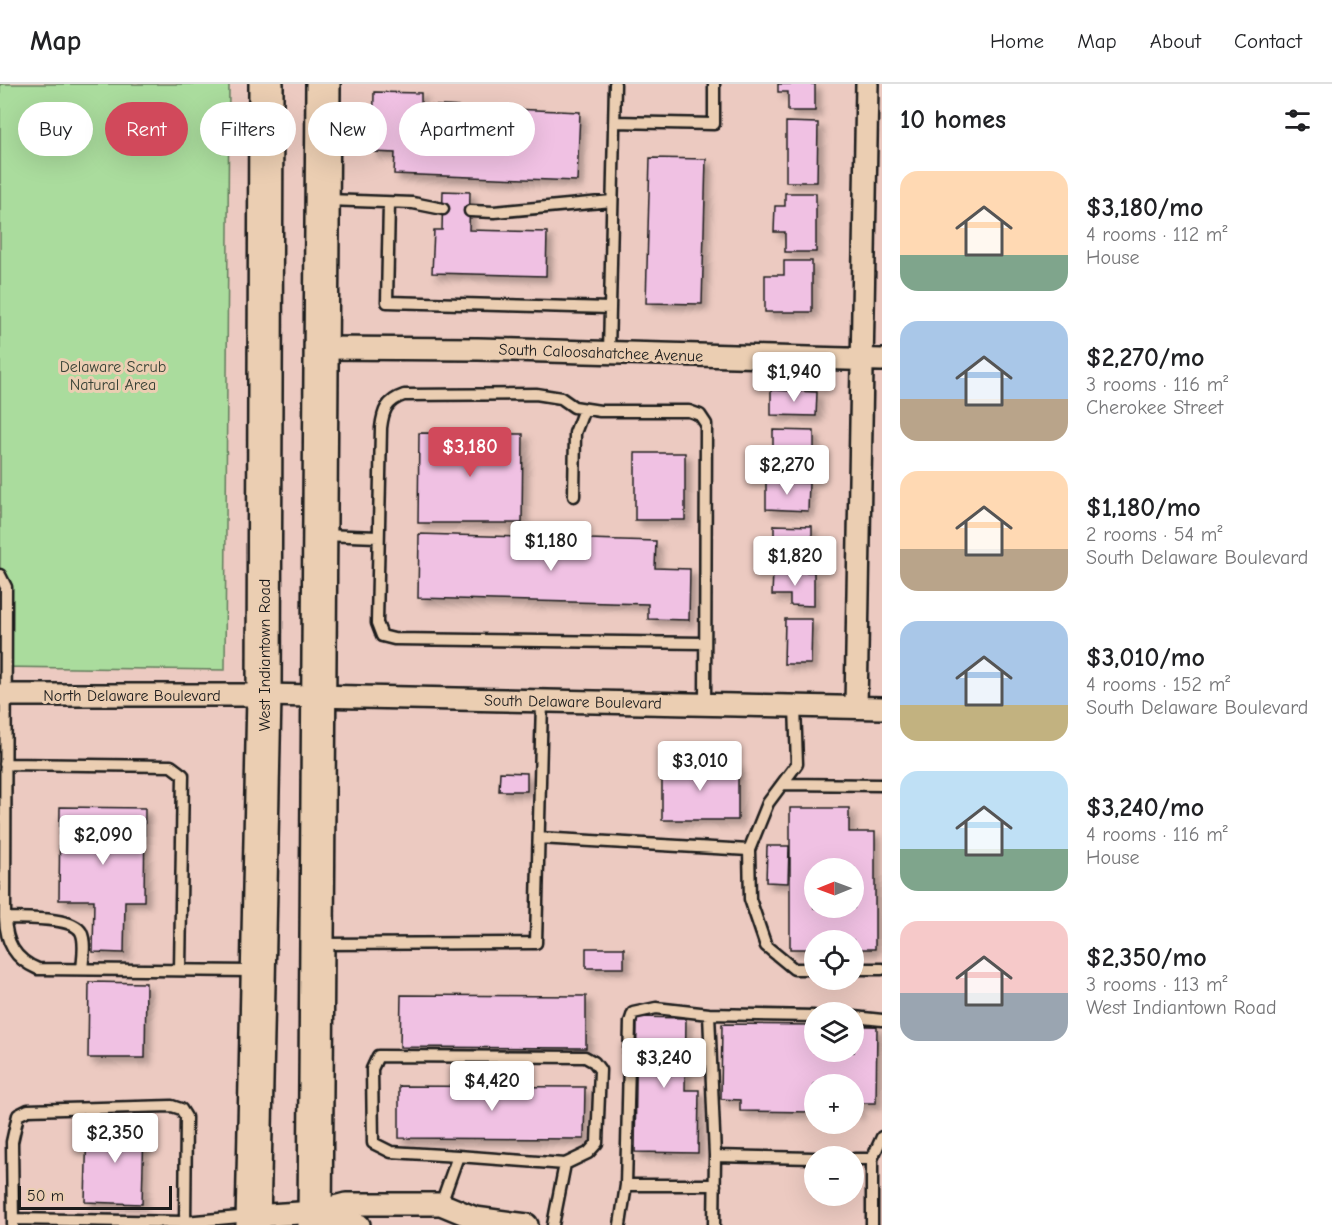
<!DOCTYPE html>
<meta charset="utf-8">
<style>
:root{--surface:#fff;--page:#f6f6f6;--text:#202124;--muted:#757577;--line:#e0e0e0;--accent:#d1495b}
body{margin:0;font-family:"Comic Neue",sans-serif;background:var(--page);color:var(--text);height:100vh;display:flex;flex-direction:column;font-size:22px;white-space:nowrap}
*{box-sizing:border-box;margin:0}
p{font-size:20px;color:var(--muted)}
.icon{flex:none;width:33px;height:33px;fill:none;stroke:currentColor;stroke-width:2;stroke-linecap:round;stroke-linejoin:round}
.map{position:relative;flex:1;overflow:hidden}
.drawer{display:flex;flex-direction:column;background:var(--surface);width:450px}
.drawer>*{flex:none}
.hud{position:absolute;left:18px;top:18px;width:570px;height:54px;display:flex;gap:12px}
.needle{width:39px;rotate:269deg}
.fabs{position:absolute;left:804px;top:774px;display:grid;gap:12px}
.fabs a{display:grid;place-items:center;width:60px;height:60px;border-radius:50%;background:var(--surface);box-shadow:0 6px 24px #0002;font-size:30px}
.scale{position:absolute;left:18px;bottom:15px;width:154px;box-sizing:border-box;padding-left:6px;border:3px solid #1c1c1c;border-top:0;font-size:16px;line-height:21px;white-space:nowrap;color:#1c1c1c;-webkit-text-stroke:4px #ebceb2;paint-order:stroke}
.price{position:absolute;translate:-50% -51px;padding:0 14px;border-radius:6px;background:#fff;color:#222;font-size:20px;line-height:39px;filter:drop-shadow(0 2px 3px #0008)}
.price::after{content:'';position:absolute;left:50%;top:36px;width:18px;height:14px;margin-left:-9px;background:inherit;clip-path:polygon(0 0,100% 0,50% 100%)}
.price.current{background:var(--accent);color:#fff}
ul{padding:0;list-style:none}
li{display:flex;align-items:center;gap:18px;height:150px;padding:0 18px}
li span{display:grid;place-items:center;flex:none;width:168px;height:120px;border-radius:18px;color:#555}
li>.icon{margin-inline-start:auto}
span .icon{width:72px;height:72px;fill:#fffc;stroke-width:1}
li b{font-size:26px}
h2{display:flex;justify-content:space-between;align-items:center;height:72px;padding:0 18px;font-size:26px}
.pill{padding:0 21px;border-radius:27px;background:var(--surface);box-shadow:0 6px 24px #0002;font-size:21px;line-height:54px}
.pill.current{background:var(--accent);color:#fff}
header{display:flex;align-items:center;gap:36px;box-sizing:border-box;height:84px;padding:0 30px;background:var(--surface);border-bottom:2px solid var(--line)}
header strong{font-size:28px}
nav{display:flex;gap:33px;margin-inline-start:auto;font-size:21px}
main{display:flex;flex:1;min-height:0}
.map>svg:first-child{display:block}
.green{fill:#aadc9d;stroke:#637c5c;stroke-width:1.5}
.building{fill:#f0c1e3;stroke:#1c1c1c;stroke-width:1.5;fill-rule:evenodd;filter:url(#shadow)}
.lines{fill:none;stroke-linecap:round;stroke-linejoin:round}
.lane-casing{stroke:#1c1c1c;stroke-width:15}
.street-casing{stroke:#1c1c1c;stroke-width:26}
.primary-casing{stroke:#1c1c1c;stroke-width:38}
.lane{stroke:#ebceb2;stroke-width:10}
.street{stroke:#ebceb2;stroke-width:21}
.primary{stroke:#ebceb2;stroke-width:33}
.labels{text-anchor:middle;stroke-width:6;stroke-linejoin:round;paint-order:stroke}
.street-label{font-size:16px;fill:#1c1c1c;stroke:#ebceb2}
.park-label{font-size:16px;fill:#384236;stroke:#ebceb2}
</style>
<header>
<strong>Map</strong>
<nav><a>Home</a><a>Map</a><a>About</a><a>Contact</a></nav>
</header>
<main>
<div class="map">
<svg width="882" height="1141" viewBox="0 0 882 1141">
<defs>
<filter id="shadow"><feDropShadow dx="5.5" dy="5.5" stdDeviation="3" flood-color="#0004"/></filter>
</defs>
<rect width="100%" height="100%" fill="#eccac1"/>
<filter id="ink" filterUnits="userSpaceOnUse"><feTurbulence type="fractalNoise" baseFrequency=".0167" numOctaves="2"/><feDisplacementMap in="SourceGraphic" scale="12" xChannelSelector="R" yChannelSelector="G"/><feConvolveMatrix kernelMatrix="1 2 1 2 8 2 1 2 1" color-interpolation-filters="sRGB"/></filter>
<g filter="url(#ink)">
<path class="green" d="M 0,0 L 229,0 L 225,586 L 0,583 Z"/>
<path class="building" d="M 778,0 L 815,0 L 815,27 L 788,27 L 788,8 L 778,8 Z
M 374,8 L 421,9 L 421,21 L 580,28 L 577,97 L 394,90 L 395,69 L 373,68 Z
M 786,38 L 818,39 L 817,98 L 786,98 Z
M 650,74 L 706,75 L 702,220 L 646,219 Z
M 443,107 L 470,108 L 469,146 L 547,148 L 546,192 L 432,189 L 434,146 L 442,146 Z
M 785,109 L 816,109 L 816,168 L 785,168 L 785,148 L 774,148 L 775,122 L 785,122 Z
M 784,177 L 812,177 L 812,228 L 765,228 L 765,191 L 784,191 Z
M 771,306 L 817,308 L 816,332 L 771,331 Z
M 773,346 L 814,347 L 814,380 L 773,380 Z
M 419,349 L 523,350 L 522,439 L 418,439 Z
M 635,369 L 685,369 L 685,436 L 635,436 Z
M 766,398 L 809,399 L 808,427 L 766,425 Z
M 774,441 L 812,442 L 812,472 L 791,472 L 791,461 L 774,461 Z
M 419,450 L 656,457 L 655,484 L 690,485 L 689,536 L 648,535 L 648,520 L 418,514 Z
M 773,488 L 814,488 L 814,522 L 790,521 L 790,511 L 772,511 Z
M 785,535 L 812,535 L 811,580 L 784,580 Z
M 662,680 L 738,680 L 738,736 L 662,736 Z
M 500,688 L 527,689 L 527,707 L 499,707 Z
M 60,723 L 145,724 L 144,817 L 125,817 L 124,869 L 93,868 L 94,816 L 59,816 Z
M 790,724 L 849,724 L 849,748 L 875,748 L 875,865 L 854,865 L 854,856 L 814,856 L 814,865 L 790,865 ZM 814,784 L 854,784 L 854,824 L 814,824 Z
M 767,762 L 789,762 L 788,799 L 766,798 Z
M 586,864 L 624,864 L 624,884 L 586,884 Z
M 89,898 L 146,899 L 145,974 L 88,974 Z
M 401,911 L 586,912 L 586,964 L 400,963 Z
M 637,933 L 686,934 L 685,1006 L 699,1006 L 698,1069 L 635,1068 Z
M 722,940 L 814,941 L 814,968 L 854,968 L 854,942 L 877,942 L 876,1019 L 858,1019 L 858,1029 L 854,1029 L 854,1000 L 814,1000 L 814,1028 L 740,1027 L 740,1016 L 721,1015 Z
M 399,1002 L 585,1003 L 584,1055 L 399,1054 Z
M 87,1041 L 144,1043 L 142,1120 L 85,1118 Z"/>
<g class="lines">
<defs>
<path id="lane" d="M 614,38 L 714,40 L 714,0
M 327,116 L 413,119 L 443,125
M 389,119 L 387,218 L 610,224
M 470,127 L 494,128 L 612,117
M 609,269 L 615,0
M 574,412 L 575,349 L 584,325
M 322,451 L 378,453
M 0,491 L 6,503 L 5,834 C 6,858 14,875 38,885 L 254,887
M 705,620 C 705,527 706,433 706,340 L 700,331 L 689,327 L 600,327 L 574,323 L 561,314 L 536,310 L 404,311 C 386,317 383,327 381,344 L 377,539 L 382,552 L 394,555 L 705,559
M 5,680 L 171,682 L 183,691 L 180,886
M 783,700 L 882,701
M 539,754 L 749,766 L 768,719 L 797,680 L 795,622
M 749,766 L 750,815 L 766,862 L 794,885 L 814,885
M 5,834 C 23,835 72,832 81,848 C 86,858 83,874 82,885
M 320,860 L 536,859 L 542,617
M 854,885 L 882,885
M 709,930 L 715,1072
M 854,933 L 882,936
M 458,1072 L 391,1068 L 373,1059 L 372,985 L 378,972 L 585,973 L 594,978 L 600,986 L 597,1059 L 588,1069 L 565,1080 L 553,1141
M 854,1075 L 872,1075
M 626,1101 L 715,1101
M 441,1120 L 458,1072 L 565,1080
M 13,1135 L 185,1138 L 250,1132
M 13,1141 L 12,1058 L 18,1031 L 28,1026 L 172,1022 L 181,1025 L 186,1033 L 185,1141
M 620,1141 L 626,1101 L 630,938 L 633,929 L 656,924 L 709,930 L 814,932
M 714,1141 L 715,1072 L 814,1074
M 872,1141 L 872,1075 L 882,1053"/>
<path id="street" d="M 319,264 L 478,265 L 882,276
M 0,611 L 264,611 L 882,624
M 856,623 L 867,0
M 315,1128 L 326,1137 L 359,1141
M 253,1132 L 315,1128 L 346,1120 L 441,1120 L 475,1134 L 527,1141"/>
<path id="primary" d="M 253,1141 L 264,611 L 266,0
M 315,1141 L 323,0"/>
</defs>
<use href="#lane" class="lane-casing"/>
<use href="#street" class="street-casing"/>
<use href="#primary" class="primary-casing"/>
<use href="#lane" class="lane"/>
<use href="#street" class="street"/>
<use href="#primary" class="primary"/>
</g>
</g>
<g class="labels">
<g class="street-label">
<text transform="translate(601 268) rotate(2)" y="6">South Caloosahatchee Avenue</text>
<text transform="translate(264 571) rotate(-90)" y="6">West Indiantown Road</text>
<text x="132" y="617">North Delaware Boulevard</text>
<text transform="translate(573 617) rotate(1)" y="6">South Delaware Boulevard</text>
</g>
<g class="park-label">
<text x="113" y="288">Delaware Scrub<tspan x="113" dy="18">Natural Area</tspan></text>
</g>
</g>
</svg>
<div class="fabs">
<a><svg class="needle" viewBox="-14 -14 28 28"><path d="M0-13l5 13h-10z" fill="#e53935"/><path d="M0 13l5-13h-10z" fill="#757577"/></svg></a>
<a><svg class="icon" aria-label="locate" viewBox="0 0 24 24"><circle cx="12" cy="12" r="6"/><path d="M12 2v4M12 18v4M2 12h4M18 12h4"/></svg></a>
<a><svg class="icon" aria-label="layers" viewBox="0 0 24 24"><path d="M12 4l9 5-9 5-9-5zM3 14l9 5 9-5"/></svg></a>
<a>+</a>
<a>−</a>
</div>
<div class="scale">50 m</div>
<b class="price" style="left:794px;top:319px">$1,940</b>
<b class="price current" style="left:470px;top:394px">$3,180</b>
<b class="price" style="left:787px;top:412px">$2,270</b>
<b class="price" style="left:551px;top:488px">$1,180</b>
<b class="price" style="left:795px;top:503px">$1,820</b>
<b class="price" style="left:700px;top:708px">$3,010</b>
<b class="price" style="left:103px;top:782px">$2,090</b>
<b class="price" style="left:664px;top:1005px">$3,240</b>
<b class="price" style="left:492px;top:1028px">$4,420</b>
<b class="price" style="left:115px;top:1080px">$2,350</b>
<div class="hud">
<a class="pill">Buy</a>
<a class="pill current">Rent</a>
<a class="pill">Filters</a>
<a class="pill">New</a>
<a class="pill">Apartment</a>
</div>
</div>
<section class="drawer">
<h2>10 homes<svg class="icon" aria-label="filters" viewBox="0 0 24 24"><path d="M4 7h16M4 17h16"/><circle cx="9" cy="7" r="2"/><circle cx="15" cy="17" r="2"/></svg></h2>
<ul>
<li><span style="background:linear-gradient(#ffd9b3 70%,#7fa58c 0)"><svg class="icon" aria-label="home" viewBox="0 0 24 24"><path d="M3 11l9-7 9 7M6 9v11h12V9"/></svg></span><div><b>$3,180/mo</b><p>4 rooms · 112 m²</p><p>House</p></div></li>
<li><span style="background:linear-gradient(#a9c7e8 65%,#b9a48a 0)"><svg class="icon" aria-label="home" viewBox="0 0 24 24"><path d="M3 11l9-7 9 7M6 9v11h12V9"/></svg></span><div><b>$2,270/mo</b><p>3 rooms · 116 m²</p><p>Cherokee Street</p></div></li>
<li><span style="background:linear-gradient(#ffd9b3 65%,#b9a48a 0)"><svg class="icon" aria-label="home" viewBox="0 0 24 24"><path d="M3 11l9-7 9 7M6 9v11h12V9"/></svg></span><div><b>$1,180/mo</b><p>2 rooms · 54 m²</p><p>South Delaware Boulevard</p></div></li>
<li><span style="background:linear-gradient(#a9c7e8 70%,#c2b280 0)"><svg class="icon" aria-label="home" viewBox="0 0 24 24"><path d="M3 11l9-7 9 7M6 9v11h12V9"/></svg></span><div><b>$3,010/mo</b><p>4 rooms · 152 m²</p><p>South Delaware Boulevard</p></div></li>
<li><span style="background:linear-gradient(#bfe0f5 65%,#7fa58c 0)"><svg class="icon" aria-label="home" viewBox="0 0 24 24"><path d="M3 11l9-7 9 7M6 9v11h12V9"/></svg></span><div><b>$3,240/mo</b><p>4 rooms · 116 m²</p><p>House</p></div></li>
<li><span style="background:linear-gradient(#f6c9c9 60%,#9aa5b1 0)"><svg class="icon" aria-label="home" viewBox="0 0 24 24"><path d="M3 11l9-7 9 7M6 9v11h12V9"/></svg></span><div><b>$2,350/mo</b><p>3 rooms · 113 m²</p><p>West Indiantown Road</p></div></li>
</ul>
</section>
</main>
